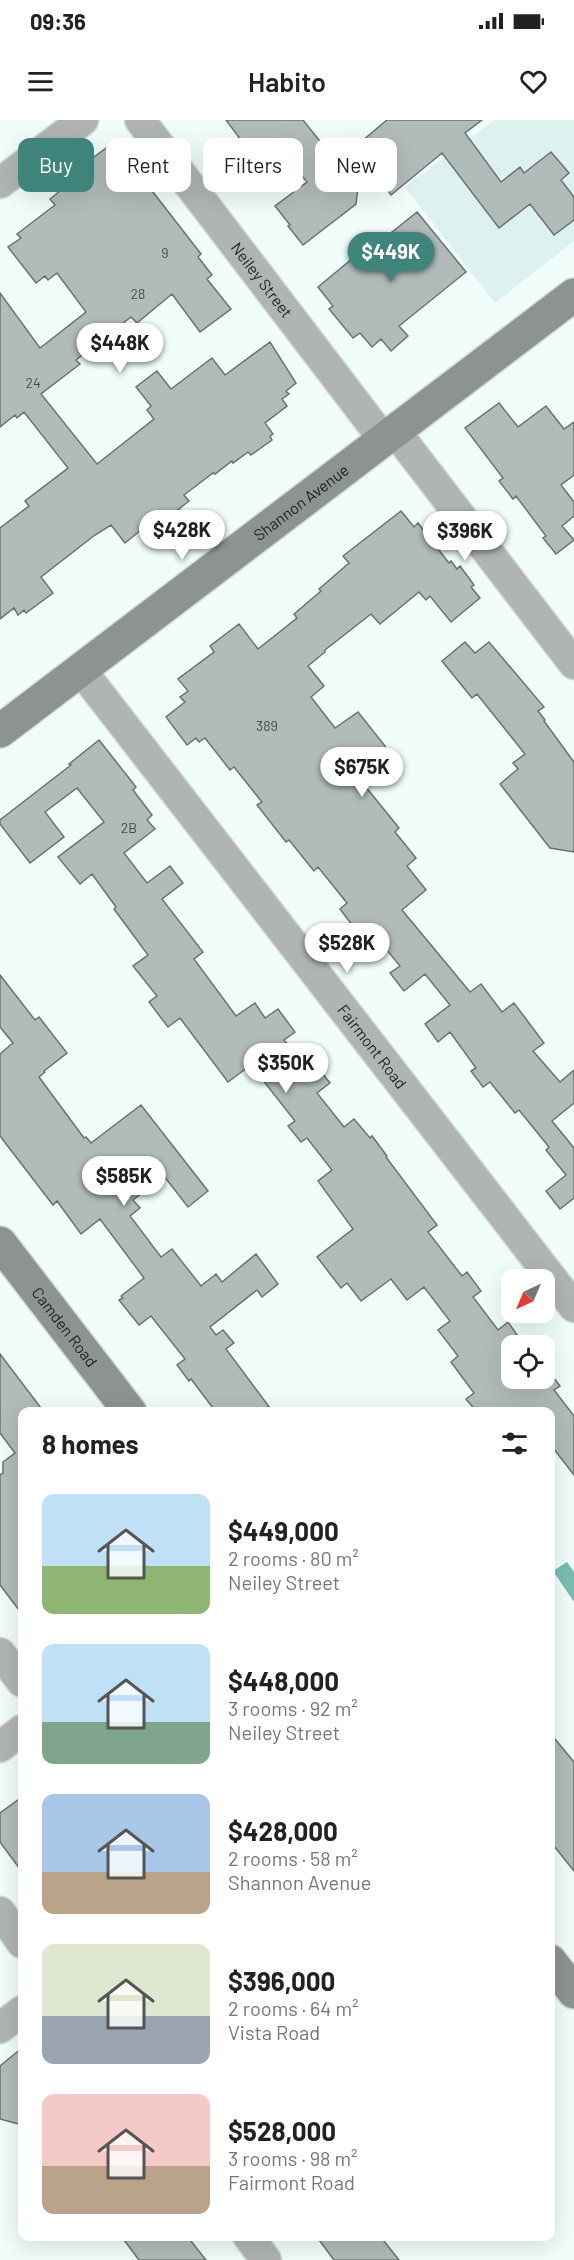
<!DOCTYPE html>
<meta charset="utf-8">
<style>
:root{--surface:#fff;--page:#f6f6f6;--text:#222;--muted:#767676;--accent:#3f857c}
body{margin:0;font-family:Barlow,sans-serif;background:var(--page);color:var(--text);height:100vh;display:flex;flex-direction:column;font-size:22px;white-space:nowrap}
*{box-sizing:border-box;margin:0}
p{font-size:20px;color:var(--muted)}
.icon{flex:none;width:33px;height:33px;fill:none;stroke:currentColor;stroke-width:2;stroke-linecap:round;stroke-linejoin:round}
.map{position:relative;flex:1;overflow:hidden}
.drawer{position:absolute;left:18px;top:1287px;width:537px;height:834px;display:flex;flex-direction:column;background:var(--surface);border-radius:12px;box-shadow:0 6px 24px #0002}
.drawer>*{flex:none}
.top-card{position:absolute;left:18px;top:18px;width:538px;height:54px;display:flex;gap:12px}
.needle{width:39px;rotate:224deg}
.buttons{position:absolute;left:501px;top:1149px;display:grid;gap:12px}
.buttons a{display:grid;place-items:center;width:54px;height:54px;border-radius:12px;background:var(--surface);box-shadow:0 6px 24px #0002;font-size:30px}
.price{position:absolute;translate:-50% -51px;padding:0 14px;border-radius:21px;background:#fff;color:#222;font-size:20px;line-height:39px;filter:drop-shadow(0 2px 3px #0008)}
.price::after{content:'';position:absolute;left:50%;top:36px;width:18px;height:14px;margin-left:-9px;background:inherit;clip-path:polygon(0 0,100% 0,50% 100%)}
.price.selected{background:var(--accent);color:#fff}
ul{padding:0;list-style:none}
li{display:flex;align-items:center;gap:18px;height:150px;padding:0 24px}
li span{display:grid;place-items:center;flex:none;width:168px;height:120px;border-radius:12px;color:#555}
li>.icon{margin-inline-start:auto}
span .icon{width:72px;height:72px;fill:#fffc;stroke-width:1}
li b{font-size:26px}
h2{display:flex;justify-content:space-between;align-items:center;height:72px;padding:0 24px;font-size:26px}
.tag{padding:0 21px;border-radius:12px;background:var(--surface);box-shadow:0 6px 24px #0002;font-size:21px;line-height:54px}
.tag.selected{background:var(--accent);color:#fff}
.status{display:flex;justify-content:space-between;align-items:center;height:42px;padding:0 30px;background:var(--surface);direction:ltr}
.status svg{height:16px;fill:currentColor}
header{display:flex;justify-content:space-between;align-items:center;height:78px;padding:0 24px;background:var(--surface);font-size:27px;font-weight:600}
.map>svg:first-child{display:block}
.built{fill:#ddf2ee}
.water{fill:#78bdb3}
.building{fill:#b1bcba;stroke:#697371;stroke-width:1.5}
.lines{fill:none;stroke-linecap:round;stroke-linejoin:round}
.street-casing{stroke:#d0dad8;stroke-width:33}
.secondary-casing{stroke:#d0dad8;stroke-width:36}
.street{stroke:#b0b5b4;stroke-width:30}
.secondary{stroke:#8c9392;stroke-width:33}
.labels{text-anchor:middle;stroke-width:4.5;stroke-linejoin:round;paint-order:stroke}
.number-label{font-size:14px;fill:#444a49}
.street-label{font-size:16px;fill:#202423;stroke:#fff}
</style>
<div class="status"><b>09:36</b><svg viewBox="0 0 49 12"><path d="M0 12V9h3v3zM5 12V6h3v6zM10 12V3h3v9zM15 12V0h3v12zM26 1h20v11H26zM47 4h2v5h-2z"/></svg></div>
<header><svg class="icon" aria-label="menu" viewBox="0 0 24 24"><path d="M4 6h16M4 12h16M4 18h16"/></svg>Habito<svg class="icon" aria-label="heart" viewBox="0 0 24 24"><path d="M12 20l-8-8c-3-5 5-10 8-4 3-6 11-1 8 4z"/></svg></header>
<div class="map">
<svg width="574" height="2140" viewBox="0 0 574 2140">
<rect width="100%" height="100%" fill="#f1fdfb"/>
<path class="built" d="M 494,0 L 574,0 L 574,121 L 495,183 L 405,67 Z"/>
<path class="water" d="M 567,1442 L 574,1452 L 574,1482 L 553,1451 Z"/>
<path class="building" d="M 226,0 L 303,0 L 335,40 L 338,41 L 387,0 L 482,0 L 465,13 L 501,62 L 520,47 L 524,53 L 551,32 L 569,53 L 561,60 L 574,77 L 574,100 L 554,115 L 530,84 L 499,108 L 442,33 L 391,75 L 362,35 L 356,84 L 303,125 L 288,106 L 290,105 L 275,86 L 307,62 L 282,31 L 261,47 Z
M 117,20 L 148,61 L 146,63 L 201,134 L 198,137 L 212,155 L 207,159 L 231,189 L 200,212 L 172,174 L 137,203 L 131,197 L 76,240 L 80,244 L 41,274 L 97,344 L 154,299 L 147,290 L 151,286 L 136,267 L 157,251 L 171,269 L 212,238 L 225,255 L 270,222 L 296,263 L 286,271 L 289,274 L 282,279 L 287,286 L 265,303 L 273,314 L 270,316 L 272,320 L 251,335 L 248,332 L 233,343 L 232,341 L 215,354 L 213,353 L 184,375 L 189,381 L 155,408 L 151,402 L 125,423 L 111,405 L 95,415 L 41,457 L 53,473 L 26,493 L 24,490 L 18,495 L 14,488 L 0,499 L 0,408 L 29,386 L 25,381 L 68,348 L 24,292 L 17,298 L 15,295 L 0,307 L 0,173 L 40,228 L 86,192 L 57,153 L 48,160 L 45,156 L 36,163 L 8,127 L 21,118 L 17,114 L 55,85 L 50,79 L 93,44 L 90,40 Z
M 417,92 L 466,152 L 399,206 L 408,216 L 391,231 L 381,219 L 372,227 L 360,213 L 353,218 L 329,189 L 333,186 L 318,167 L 353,138 L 356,141 Z
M 499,283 L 518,307 L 546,286 L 564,309 L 574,302 L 574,355 L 561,365 L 574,382 L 574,396 L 562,406 L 574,420 L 556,434 L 543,418 L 546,416 L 516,376 L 513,379 L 499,361 L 503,358 L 465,308 Z
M 401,391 L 414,407 L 418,403 L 449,443 L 451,441 L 457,449 L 460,446 L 474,465 L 471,467 L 480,478 L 451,502 L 430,476 L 426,480 L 419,472 L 380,504 L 371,494 L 325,530 L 325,532 L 308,546 L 324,566 L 311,577 L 335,608 L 358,592 L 393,636 L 361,661 L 399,708 L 395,712 L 416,738 L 407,746 L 426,770 L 402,790 L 470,872 L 481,864 L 502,892 L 514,883 L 544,923 L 533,931 L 560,962 L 574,950 L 574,983 L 552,1001 L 574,1028 L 574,1078 L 560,1089 L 546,1071 L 566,1055 L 546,1030 L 549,1027 L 519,990 L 515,993 L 490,962 L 483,967 L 471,951 L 476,948 L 450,912 L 438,922 L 425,904 L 450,885 L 425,854 L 404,871 L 390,853 L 400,846 L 373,813 L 369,817 L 360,807 L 356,810 L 340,789 L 347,783 L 318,747 L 314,751 L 289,720 L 286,722 L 257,685 L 262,682 L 234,647 L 230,650 L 205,618 L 199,622 L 196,618 L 187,625 L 166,597 L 185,582 L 180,577 L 188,571 L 178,559 L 214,532 L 210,526 L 239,504 L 258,529 L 297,498 L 294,494 L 321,471 L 319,469 L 349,443 L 343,436 Z
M 465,522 L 475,533 L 489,522 L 544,587 L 538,591 L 545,600 L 544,601 L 574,642 L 574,732 L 550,728 L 500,664 L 518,649 L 513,643 L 525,634 L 477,574 L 472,578 L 442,541 Z
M 99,620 L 136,667 L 133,670 L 152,695 L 147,700 L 155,709 L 124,733 L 147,763 L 170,746 L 183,763 L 162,779 L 203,832 L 194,839 L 236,896 L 255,883 L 265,898 L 278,889 L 295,912 L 284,920 L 310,952 L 317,947 L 330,963 L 317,973 L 344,1007 L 354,999 L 370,1018 L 372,1016 L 387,1036 L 386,1037 L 437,1105 L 428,1112 L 462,1156 L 467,1152 L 481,1171 L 473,1177 L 498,1210 L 508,1202 L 525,1226 L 512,1226 L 512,1258 L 544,1258 L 545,1246 L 560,1266 L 554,1270 L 574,1296 L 574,1355 L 550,1324 L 550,1292 L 477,1292 L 466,1279 L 474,1273 L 451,1242 L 458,1236 L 438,1210 L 450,1201 L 424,1167 L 407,1180 L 391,1159 L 361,1181 L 347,1163 L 341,1168 L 317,1137 L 353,1109 L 318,1061 L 332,1050 L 307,1018 L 301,1022 L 288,1006 L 295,1001 L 251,945 L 228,962 L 180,898 L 168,907 L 149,882 L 157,876 L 133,846 L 148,835 L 114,789 L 116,787 L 92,754 L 80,764 L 58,737 L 104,702 L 77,668 L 45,692 L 64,717 L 30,743 L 0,704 L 0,700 L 71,645 L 69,644 Z
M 0,855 L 35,900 L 39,897 L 67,933 L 44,951 L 45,952 L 39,957 L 84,1018 L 86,1017 L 91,1023 L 141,985 L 208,1071 L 188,1087 L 164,1056 L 133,1080 L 140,1088 L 130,1096 L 161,1137 L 172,1129 L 201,1166 L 216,1154 L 222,1162 L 256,1134 L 278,1164 L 262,1177 L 257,1170 L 210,1207 L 216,1215 L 223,1210 L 234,1223 L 226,1229 L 273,1292 L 216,1292 L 191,1259 L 189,1261 L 177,1245 L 185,1239 L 151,1196 L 139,1205 L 119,1180 L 123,1178 L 121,1176 L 144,1158 L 100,1099 L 81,1114 L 57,1081 L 53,1085 L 0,1016 L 0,934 L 13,923 L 0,907 Z
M 0,1234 L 44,1292 L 22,1292 L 22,1494 L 0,1465 L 0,1355 L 3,1353 L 3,1342 L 15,1333 L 0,1313 Z
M 550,1613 L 574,1642 L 574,1751 L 550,1721 Z
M 22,1677 L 22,1752 L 0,1722 L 0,1693 Z
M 22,1928 L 22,2005 L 0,1999 L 0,1946 Z
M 121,2116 L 187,2116 L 206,2140 L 139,2140 Z
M 316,2116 L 380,2116 L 399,2140 L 334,2140 Z"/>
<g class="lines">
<defs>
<g id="street">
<path id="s1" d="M 140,0 L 384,320"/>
<path d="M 0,63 L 83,0"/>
<path d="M 395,311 L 574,544"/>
<path id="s2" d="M 81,550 L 574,1187"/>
<path d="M 0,1533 L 22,1562"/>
<path d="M 0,1627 L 22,1610"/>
<path d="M 0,1792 L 22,1823"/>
<path d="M 0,1908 L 22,1891"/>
<path d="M 248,2116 L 266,2140"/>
</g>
<g id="secondary">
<path id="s3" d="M 0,611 L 574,175"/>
<path id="s4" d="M 0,1123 L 130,1292"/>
<path d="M 550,1841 L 574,1872"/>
</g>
</defs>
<use href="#street" class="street-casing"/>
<use href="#secondary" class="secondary-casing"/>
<use href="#street" class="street"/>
<use href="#secondary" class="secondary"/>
</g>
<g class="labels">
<g class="number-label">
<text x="165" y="138">9</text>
<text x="138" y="179">28</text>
<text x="33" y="268">24</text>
<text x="267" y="611">389</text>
<text x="129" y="713">2B</text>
</g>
<g class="street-label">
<text dy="6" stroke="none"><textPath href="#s1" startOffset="201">Neiley Street</textPath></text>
<text dy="6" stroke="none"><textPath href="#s3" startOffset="378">Shannon Avenue</textPath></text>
<text dy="6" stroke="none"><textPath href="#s2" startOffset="476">Fairmont Road</textPath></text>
<text dy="6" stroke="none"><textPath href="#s4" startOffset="106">Camden Road</textPath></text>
</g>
</g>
</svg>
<div class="buttons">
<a><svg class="needle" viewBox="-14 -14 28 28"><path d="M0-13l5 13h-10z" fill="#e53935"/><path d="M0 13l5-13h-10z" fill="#767676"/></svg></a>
<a><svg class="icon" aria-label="locate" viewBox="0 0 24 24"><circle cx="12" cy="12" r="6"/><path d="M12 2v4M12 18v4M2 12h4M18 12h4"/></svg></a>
</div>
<b class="price selected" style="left:391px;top:163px">$449K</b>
<b class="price" style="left:120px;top:254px">$448K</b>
<b class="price" style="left:182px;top:441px">$428K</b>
<b class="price" style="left:465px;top:442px">$396K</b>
<b class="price" style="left:362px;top:678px">$675K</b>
<b class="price" style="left:347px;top:854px">$528K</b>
<b class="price" style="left:286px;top:974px">$350K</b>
<b class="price" style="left:124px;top:1087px">$585K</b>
<div class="top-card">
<a class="tag selected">Buy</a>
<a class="tag">Rent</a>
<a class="tag">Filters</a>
<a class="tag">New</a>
</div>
<section class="drawer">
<h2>8 homes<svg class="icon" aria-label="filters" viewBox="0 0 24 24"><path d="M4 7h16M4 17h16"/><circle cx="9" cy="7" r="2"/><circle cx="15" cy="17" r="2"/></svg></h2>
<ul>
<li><span style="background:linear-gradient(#bfe0f5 60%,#8fb573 0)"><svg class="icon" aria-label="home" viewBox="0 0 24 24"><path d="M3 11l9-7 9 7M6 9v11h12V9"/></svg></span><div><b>$449,000</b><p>2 rooms · 80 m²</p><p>Neiley Street</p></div></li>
<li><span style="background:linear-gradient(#bfe0f5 65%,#7fa58c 0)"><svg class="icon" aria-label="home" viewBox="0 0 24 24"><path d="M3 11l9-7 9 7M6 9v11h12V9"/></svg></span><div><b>$448,000</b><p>3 rooms · 92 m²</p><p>Neiley Street</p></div></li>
<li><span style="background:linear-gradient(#a9c7e8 65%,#b9a48a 0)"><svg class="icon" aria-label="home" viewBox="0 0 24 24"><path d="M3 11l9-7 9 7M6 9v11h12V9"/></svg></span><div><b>$428,000</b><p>2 rooms · 58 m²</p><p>Shannon Avenue</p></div></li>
<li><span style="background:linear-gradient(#dfe7d0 60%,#9aa5b1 0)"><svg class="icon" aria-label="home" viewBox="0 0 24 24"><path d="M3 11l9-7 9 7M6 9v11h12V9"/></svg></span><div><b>$396,000</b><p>2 rooms · 64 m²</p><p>Vista Road</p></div></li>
<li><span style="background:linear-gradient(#f6c9c9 60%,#b9a48a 0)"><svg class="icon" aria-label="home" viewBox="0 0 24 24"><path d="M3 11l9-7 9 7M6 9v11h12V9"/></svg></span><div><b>$528,000</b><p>3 rooms · 98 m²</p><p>Fairmont Road</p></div></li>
</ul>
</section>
</div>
